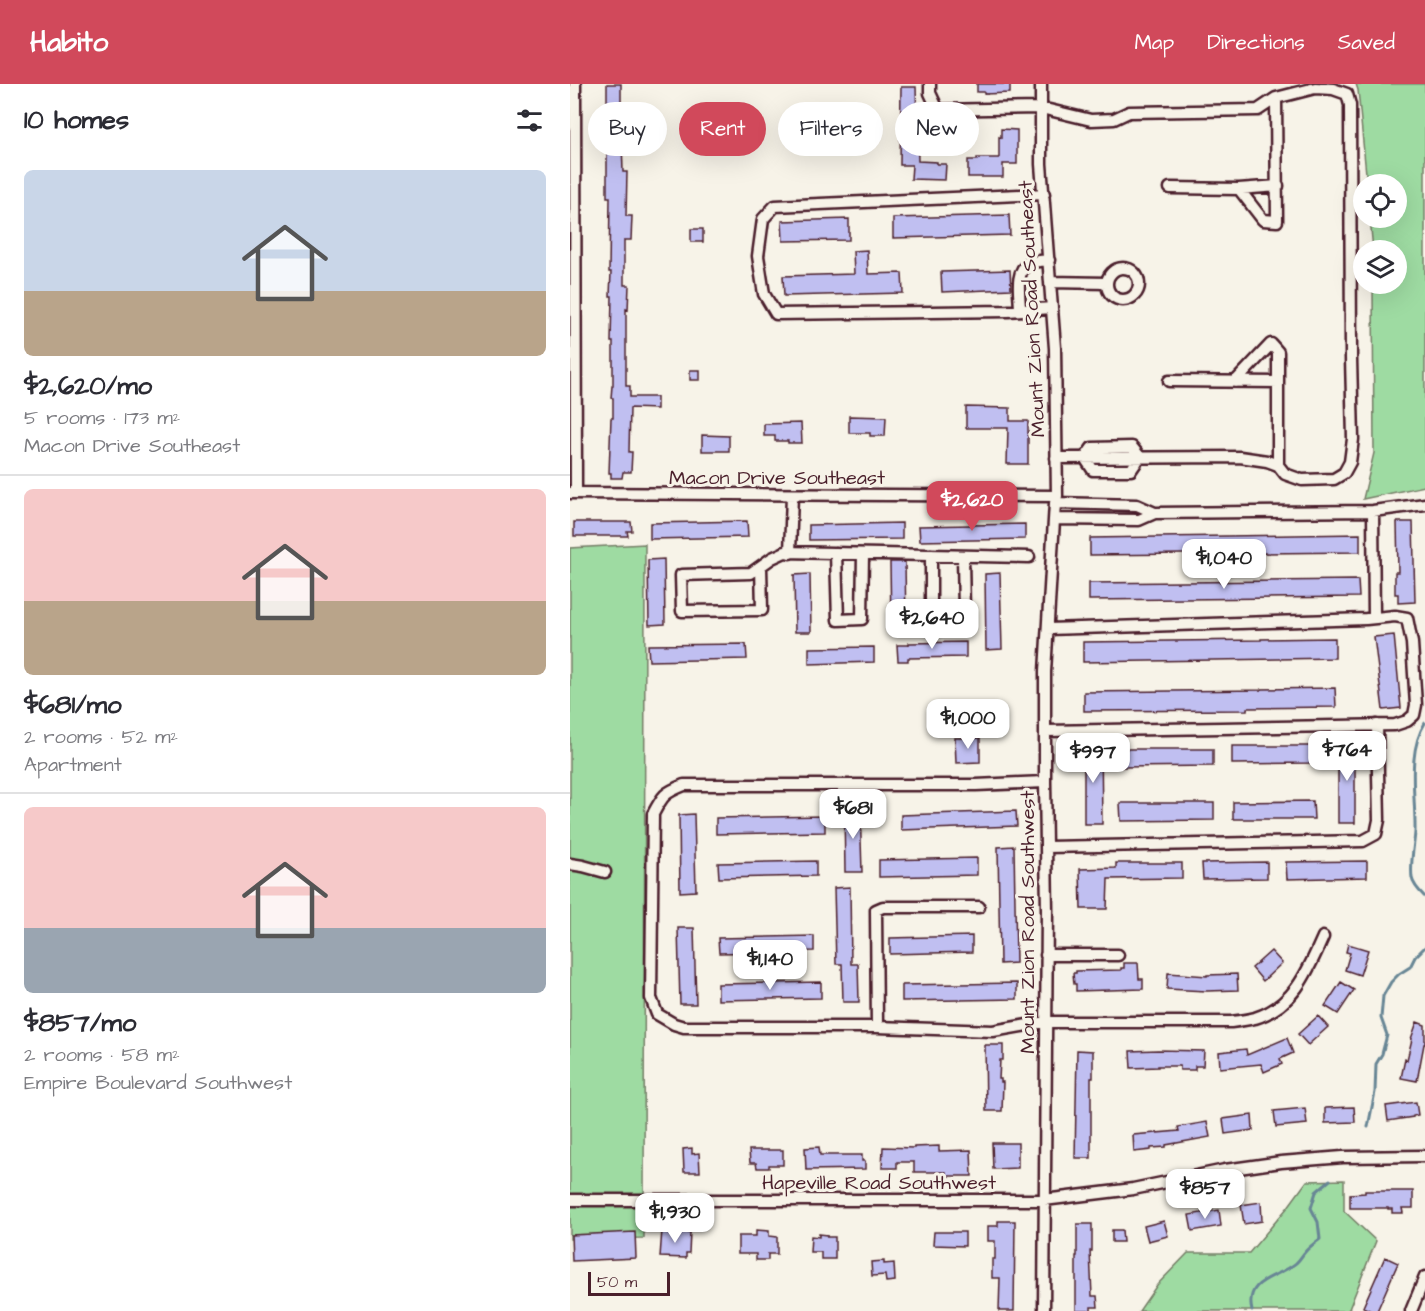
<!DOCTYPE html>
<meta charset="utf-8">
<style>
:root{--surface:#fff;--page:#f2f2f3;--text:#2b2b33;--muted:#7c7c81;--line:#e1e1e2;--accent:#d1495b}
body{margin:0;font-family:"Architects Daughter",sans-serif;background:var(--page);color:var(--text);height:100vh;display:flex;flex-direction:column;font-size:22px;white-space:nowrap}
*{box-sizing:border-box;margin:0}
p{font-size:20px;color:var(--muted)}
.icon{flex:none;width:33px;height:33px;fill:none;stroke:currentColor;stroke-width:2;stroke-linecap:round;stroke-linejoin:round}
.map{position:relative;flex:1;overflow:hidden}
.details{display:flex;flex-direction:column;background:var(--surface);width:570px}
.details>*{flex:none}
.guide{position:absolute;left:18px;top:18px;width:570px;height:54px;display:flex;gap:12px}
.fabs{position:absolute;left:783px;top:90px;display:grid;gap:12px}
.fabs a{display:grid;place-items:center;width:54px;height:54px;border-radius:50%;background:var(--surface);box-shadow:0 6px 24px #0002;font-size:30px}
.scale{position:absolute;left:18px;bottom:15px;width:82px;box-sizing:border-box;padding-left:6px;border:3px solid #4a1f2b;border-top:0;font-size:16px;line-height:21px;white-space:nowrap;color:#4a1f2b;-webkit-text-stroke:4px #f7f3e8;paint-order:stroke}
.price{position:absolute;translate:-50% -51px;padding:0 14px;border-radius:12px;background:#fff;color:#222;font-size:20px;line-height:39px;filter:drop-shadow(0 2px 3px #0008)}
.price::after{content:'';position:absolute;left:50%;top:36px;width:18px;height:14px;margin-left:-9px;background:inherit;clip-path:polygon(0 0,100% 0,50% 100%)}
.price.selected{background:var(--accent);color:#fff}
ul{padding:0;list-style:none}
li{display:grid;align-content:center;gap:12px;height:318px;padding:0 24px}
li+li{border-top:2px solid var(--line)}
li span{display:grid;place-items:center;height:186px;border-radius:9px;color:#555}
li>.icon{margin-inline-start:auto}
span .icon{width:108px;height:108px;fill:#fffc;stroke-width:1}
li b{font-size:26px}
h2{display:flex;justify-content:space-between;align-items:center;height:72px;padding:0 24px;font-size:26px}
.pill{padding:0 21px;border-radius:27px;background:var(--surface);box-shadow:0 6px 24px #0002;font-size:21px;line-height:54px}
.pill.selected{background:var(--accent);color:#fff}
header{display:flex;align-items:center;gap:36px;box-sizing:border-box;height:84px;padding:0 30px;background:var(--accent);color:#fff}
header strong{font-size:28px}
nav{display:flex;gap:33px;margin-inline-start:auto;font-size:21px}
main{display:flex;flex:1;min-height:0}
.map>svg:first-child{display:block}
.green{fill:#9edba2;stroke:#747d66;stroke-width:1.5}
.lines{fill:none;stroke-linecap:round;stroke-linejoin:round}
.stream{stroke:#688695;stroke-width:3}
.building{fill:#c0bff1;stroke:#4a1f2b;stroke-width:1.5}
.minor-casing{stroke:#4a1f2b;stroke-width:15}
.minor{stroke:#f7f3e8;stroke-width:10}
.labels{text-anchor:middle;stroke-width:6;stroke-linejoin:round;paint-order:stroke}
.street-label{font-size:20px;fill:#4a1f2b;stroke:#f7f3e8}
</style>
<header>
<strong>Habito</strong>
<nav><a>Map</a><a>Directions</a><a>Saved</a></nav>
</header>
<main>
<section class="details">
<h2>10 homes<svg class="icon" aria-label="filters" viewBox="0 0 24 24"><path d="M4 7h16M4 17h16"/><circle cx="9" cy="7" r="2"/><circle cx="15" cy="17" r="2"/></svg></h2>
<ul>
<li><span style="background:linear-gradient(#c9d6e8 65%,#b9a48a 0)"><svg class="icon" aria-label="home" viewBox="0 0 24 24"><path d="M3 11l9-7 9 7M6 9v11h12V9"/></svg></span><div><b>$2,620/mo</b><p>5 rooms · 173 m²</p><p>Macon Drive Southeast</p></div></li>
<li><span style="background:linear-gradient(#f6c9c9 60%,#b9a48a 0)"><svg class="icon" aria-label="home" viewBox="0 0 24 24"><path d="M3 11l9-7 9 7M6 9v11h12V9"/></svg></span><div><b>$681/mo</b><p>2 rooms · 52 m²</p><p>Apartment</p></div></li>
<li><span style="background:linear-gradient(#f6c9c9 65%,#9aa5b1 0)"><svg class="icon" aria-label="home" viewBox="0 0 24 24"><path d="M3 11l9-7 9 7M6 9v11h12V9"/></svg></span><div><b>$857/mo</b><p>2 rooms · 58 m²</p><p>Empire Boulevard Southwest</p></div></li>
</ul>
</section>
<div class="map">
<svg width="855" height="1227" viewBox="0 0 855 1227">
<rect width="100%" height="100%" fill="#f7f3e8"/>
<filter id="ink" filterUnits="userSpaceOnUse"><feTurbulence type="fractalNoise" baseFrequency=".0167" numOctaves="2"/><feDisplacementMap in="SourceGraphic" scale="12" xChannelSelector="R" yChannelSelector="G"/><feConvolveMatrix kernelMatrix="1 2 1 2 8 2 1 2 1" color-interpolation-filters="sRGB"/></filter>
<g filter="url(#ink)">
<path class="green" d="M 786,0 L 855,0 L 855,402 L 793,415 L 804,369 L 803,200 L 826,200 L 826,166 L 803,166 L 800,134 L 826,134 L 826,100 L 797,100 L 788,6 Z
M 75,460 L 74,1154 L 0,1155 L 0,464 Z
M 774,1096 L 774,1127 L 806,1157 L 779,1225 L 777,1227 L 569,1227 L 587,1201 L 618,1169 L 679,1169 L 718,1123 L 737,1097 Z"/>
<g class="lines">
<path class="stream" d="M 855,639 C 836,669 846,713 845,748 C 844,763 840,779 842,794 C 843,801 850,808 855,813
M 798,1043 L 805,1008 L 806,980 L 812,970 L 817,951 L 811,934 L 813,912 L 821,898 L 829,890 L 840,883 L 845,873 L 855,863
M 682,1227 C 674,1194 709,1194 726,1179 C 730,1176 732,1171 735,1168 C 739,1163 745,1159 750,1155 L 748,1138 L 741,1124 L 746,1108 L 760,1096"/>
</g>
<path class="building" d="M 37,0 L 51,0 L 51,41 L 55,31 L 56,56 L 52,57 L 53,88 L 57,88 L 56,132 L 62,132 L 61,156 L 54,156 L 54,201 L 59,201 L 58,226 L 56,225 L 56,302 L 60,302 L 60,313 L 87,313 L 87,325 L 60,324 L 59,368 L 62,368 L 61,388 L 53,388 L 52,394 L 41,394 L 41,389 L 39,389 L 41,334 L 43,334 L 43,314 L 41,314 L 42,302 L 43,302 L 43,258 L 41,258 L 42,212 L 40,212 L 41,188 L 39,188 L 40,113 L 37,113 L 37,64 L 40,64 L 37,26 Z
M 407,0 L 440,0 L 440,9 L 414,10 L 414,8 L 407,8 Z
M 331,3 L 346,3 L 348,77 L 367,78 L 367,80 L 376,80 L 375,96 L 341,95 L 342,81 L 330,81 Z
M 431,45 L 447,46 L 447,80 L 433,80 L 433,93 L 398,93 L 398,76 L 407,76 L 407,74 L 429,74 L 429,53 L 431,54 Z
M 439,131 L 440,151 L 323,154 L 323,134 Z
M 279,135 L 279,156 L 213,157 L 212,137 Z
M 121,145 L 133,145 L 133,158 L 121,158 Z
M 297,166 L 298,190 L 332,189 L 333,209 L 214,212 L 213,192 L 284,190 L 283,167 Z
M 440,186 L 441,205 L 372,208 L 371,188 Z
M 120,286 L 130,286 L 130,296 L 120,296 Z
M 396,323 L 440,324 L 440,337 L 458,337 L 458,380 L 437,380 L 438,344 L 396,344 Z
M 279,332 L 316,333 L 315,352 L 300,352 L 300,349 L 279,349 Z
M 231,339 L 232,359 L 218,359 L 218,357 L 205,357 L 205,352 L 194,352 L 194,340 Z
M 132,351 L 159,352 L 159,367 L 132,367 Z
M 177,437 L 178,453 L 80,455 L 80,439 Z
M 4,438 L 61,438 L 62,447 L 57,447 L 58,452 L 4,452 Z
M 827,438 L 843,438 L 845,518 L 828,519 L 828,510 L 825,510 L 825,488 L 828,488 Z
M 332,439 L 332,455 L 239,456 L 239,441 Z
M 455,440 L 455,455 L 350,457 L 349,442 Z
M 790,450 L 790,468 L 520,471 L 520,454 Z
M 94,475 L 95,540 L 79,541 L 78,476 Z
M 320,478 L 335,478 L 336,541 L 321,541 Z
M 430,489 L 432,565 L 416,566 L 415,490 Z
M 240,490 L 241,548 L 225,548 L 224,491 Z
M 788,496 L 789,513 L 519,516 L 519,499 Z
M 824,551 L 831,624 L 813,626 L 804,553 Z
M 765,554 L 765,574 L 513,578 L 513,558 L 691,556 L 691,555 Z
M 396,558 L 396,573 L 338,574 L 338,577 L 328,577 L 327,561 L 339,561 L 339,559 Z
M 176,560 L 177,575 L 79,577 L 78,561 Z
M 304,563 L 304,578 L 239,580 L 239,564 Z
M 765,604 L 766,623 L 677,624 L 677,626 L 514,627 L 514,608 L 691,606 L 691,605 Z
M 385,654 L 410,654 L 410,678 L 386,679 Z
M 768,658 L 785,658 L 785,739 L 768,739 Z
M 514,659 L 531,659 L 532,740 L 514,740 Z
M 662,662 L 743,662 L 743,679 L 662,680 Z
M 550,665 L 643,665 L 643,682 L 550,683 Z
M 743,717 L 744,735 L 663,735 L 663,718 Z
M 550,719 L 644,719 L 644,736 L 551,737 Z
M 290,723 L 292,788 L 275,788 L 274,724 Z
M 446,727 L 447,742 L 331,746 L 331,731 Z
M 124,730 L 126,807 L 110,808 L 109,731 Z
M 255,732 L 255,748 L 146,750 L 146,734 Z
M 444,762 L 446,879 L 430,880 L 428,763 Z
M 407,774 L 407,791 L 309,793 L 309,776 Z
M 246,777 L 246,792 L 149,794 L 148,779 Z
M 797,777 L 797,793 L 717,795 L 716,778 Z
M 697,778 L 697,794 L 633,795 L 632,779 Z
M 546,779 L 612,779 L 612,794 L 538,795 L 537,825 L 511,825 L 510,785 L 546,784 Z
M 280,803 L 281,880 L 288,880 L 289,918 L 273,918 L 272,880 L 266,880 L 264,804 Z
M 108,844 L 124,844 L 126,920 L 110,920 Z
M 244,852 L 244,867 L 149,869 L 148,854 Z
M 402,852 L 402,868 L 320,870 L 320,854 Z
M 778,860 L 798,866 L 790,891 L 775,886 L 780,869 L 776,868 Z
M 701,867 L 712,879 L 693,897 L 682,884 Z
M 554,879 L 568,879 L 569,895 L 573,895 L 573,905 L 506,907 L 506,900 L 504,900 L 503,889 L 506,889 L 506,887 L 551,886 L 551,884 L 554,884 Z
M 598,889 L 637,892 L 637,891 L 667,890 L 668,906 L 637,907 L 597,905 Z
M 251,898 L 251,914 L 148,916 L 148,900 Z
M 771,898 L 784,906 L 768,930 L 755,922 Z
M 447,899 L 447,915 L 332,917 L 332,901 Z
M 748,932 L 758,943 L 738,961 L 728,950 Z
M 847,938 L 855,941 L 855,960 L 854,960 L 847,997 L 831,994 L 835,975 L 837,976 L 842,955 L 841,955 Z
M 717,954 L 723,969 L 710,975 L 712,980 L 694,988 L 691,980 L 650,984 L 649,968 L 676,965 L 677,971 Z
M 415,961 L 433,961 L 433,976 L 430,976 L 429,995 L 431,995 L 431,998 L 433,998 L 432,1027 L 416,1027 Z
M 507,966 L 523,967 L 523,994 L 521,994 L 521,1074 L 505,1074 Z
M 588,966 L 634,967 L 633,982 L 625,982 L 625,986 L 610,986 L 610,982 L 588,982 L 588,983 L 561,984 L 560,967 Z
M 846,1018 L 848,1031 L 843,1032 L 843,1033 L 818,1037 L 816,1022 Z
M 784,1023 L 785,1038 L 755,1039 L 755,1024 Z
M 735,1024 L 737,1040 L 706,1043 L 704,1027 Z
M 682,1031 L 683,1046 L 655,1050 L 653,1035 Z
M 637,1038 L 640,1053 L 596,1061 L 596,1063 L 581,1064 L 581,1066 L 564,1068 L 563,1051 L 609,1047 L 608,1043 Z
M 422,1059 L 448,1059 L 448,1084 L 423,1085 Z
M 369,1062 L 369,1067 L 401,1066 L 402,1092 L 376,1092 L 376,1088 L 344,1088 L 344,1078 L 327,1078 L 327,1084 L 312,1084 L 313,1063 L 344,1064 L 344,1063 Z
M 249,1063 L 250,1071 L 292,1071 L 292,1077 L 295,1077 L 295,1085 L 236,1086 L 235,1064 Z
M 122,1064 L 122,1070 L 129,1069 L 130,1088 L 114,1088 L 113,1065 Z
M 179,1066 L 213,1066 L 213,1081 L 199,1081 L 199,1084 L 187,1084 L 186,1079 L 180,1079 Z
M 795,1107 L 843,1107 L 843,1124 L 832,1124 L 833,1129 L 822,1129 L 822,1125 L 818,1125 L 818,1124 L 780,1124 L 780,1110 L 795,1109 Z
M 691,1118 L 692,1137 L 674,1140 L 671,1121 Z
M 649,1126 L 651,1142 L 622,1147 L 619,1131 Z
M 428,1137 L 445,1137 L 444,1227 L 429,1227 L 430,1194 L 422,1194 L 422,1175 L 425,1175 L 425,1157 L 418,1157 L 418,1142 L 428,1142 Z
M 594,1137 L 598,1152 L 578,1157 L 574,1142 Z
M 507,1140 L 522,1140 L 522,1167 L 520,1167 L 522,1212 L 527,1212 L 528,1223 L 521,1223 L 521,1227 L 506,1227 L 506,1172 L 507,1172 Z
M 92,1146 L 120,1148 L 119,1169 L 116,1169 L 116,1174 L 90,1173 Z
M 186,1146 L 199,1147 L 199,1152 L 207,1153 L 207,1170 L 198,1170 L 198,1176 L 186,1176 L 186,1170 L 168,1170 L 168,1152 L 186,1152 Z
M 542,1146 L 552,1146 L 553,1158 L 542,1158 Z
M 65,1148 L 66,1174 L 2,1177 L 1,1151 Z
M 364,1148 L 395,1148 L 395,1162 L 363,1161 Z
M 249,1150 L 257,1151 L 257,1153 L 265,1153 L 265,1175 L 251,1175 L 251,1168 L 240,1168 L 241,1152 L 249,1153 Z
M 815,1173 L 828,1179 L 807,1227 L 801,1227 L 793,1223 Z
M 314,1177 L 314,1180 L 324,1179 L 325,1197 L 316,1198 L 315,1191 L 302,1192 L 301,1178 Z"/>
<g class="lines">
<defs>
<path id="minor" d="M 5,0 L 6,409
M 360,0 L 360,9 L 368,26 L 471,24 L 521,36 L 544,35 L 559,28 L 688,26 L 706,14 L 745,4 L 763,5 L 777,10 L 780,21 L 781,274 L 783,355 L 780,378 L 774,389 L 764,395 L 732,396 L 715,390 L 708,381 L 697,377 L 670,373 L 486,374
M 471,0 L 471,80 L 485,264 L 487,412 L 485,419 L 475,588 L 475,698 L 477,826 L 474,1227
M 600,104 L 669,105 L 708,102
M 669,105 L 693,136 L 707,137 L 706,14
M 474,110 L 205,122 L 193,135 L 188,172 L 194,210 L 206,230 L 438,227 L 482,224
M537 200a16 16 0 1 1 32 0a16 16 0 1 1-32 0Z
M 480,198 L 537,199
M 450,226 C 450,212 444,187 459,179 C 464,177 473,177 479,176
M 599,297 L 708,298
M 665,298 L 701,260 L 708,268 L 708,381
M 515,374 L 523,386 L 561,386 L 570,373
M 515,374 L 522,364 L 562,363 L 570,373
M 0,409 L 487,412
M 485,419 L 567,421 L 585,429 L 803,427 L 855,420
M 803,427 L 804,534
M 484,435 L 569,436 L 585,429
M 220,469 L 222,411
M 266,469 L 268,536 L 292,535 L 293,470
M 361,471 L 361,528 L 394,529 L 393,472
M 191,483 L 192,526 L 112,527 L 111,491 L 181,489 L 202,474 L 215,468 L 459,473
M 476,647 L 825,641 L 837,637 L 844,631 L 846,621 L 842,559 L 837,534 L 825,532 L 796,535 L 478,545
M 475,698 L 406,701 L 114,701 C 94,709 93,711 83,730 L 81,914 L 87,930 L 104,940 L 114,943 L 307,943 L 423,947 L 475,938 L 661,938 C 669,937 677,936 685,934 C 724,922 738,887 753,853
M 476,763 L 793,757 L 806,750 L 809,736 L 807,641
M 0,780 L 13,782 L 35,788
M 476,871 L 548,871
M 307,943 L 306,826 L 313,823 L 409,823
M 0,1116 L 474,1116 L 563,1105 L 655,1086 L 711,1078 L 773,1073 L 855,1072
M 841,1227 L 855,1193"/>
</defs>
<use href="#minor" class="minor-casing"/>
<use href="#minor" class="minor"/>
</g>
</g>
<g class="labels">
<g class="street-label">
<text transform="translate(461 225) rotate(-93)" y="7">Mount Zion Road Southeast</text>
<text x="207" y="400">Macon Drive Southeast</text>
<text transform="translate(457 838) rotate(-90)" y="7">Mount Zion Road Southwest</text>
<text x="309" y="1105">Hapeville Road Southwest</text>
</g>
</g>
</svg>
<div class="fabs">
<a><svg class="icon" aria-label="locate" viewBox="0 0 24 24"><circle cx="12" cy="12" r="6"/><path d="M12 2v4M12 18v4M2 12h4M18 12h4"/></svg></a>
<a><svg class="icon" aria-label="layers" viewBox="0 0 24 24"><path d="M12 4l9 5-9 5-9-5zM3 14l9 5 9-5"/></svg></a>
</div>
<div class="scale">50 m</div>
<b class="price selected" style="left:402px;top:448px">$2,620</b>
<b class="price" style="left:654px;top:506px">$1,040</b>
<b class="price" style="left:362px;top:566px">$2,640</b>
<b class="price" style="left:398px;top:666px">$1,000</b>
<b class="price" style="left:777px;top:698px">$764</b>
<b class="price" style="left:523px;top:700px">$997</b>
<b class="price" style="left:283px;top:756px">$681</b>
<b class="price" style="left:200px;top:907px">$1,140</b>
<b class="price" style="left:635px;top:1136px">$857</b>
<b class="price" style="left:105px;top:1160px">$1,930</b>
<div class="guide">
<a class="pill">Buy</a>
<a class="pill selected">Rent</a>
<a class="pill">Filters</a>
<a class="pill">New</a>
</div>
</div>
</main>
